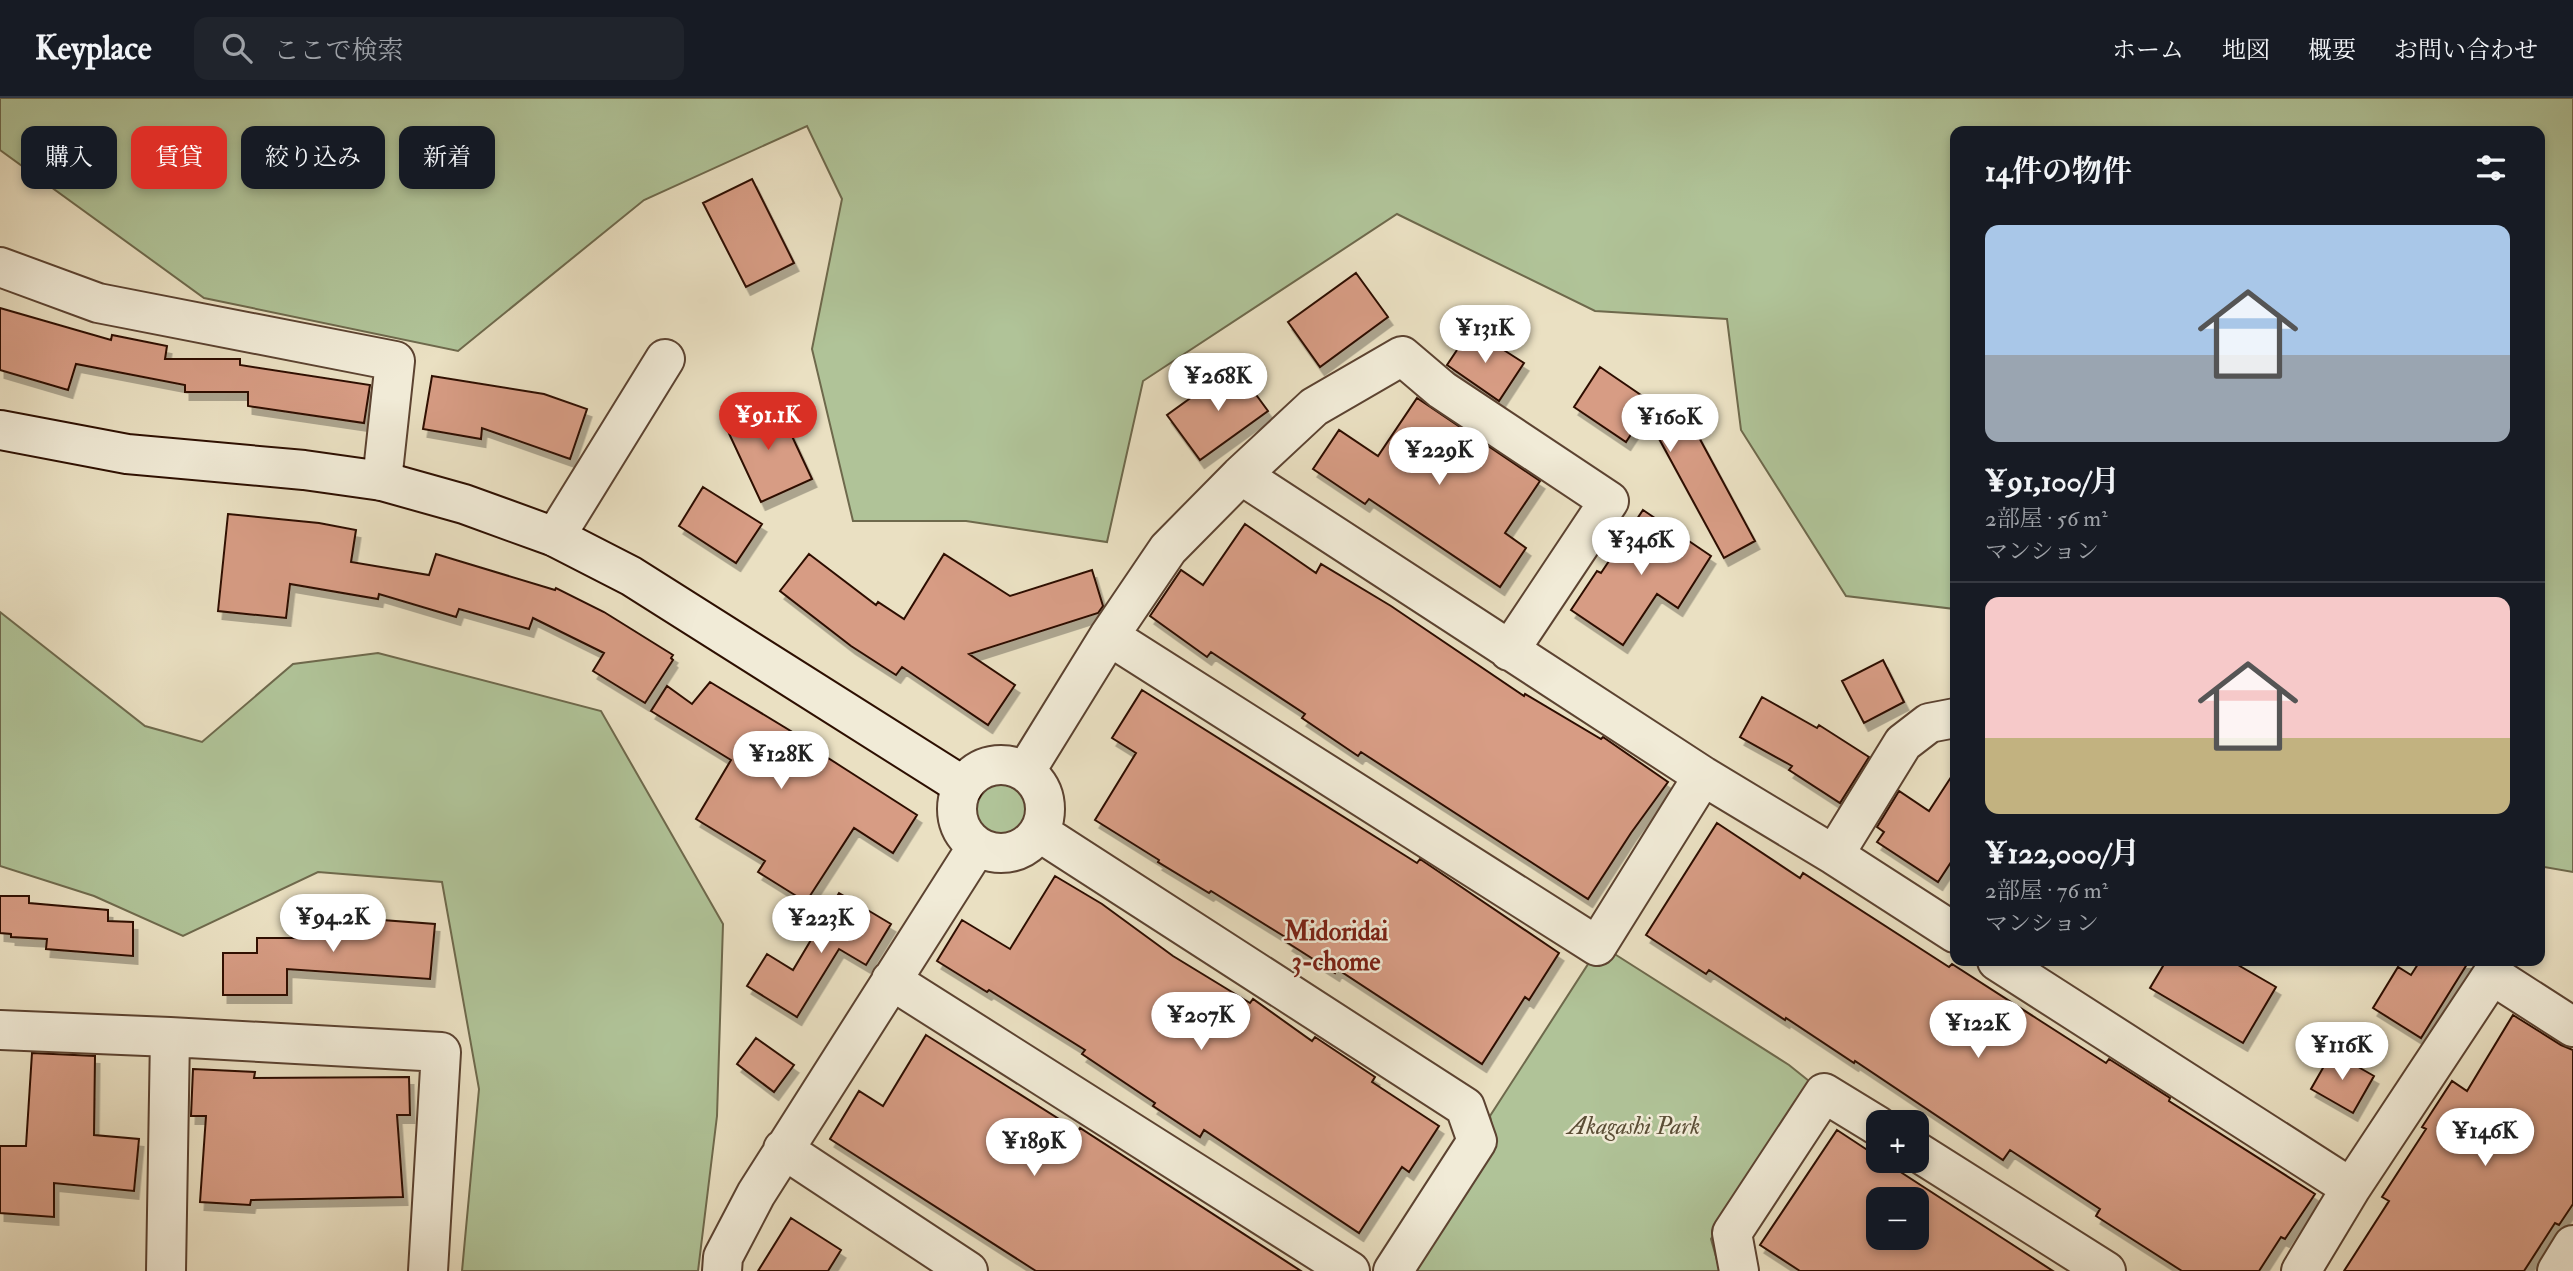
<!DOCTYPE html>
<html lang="ja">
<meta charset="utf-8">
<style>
:root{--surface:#171b24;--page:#20242c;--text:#f1f3f6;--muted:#9ea1a6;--line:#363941;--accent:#d93025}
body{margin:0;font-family:"IM FELL Double Pica","Noto Serif JP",serif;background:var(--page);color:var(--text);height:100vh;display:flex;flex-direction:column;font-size:26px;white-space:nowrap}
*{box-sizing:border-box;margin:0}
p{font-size:23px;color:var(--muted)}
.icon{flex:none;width:38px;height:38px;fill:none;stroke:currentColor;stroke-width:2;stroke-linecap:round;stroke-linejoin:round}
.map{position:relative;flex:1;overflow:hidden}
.sheet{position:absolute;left:1950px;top:28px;width:595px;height:840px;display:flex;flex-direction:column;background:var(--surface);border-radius:14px;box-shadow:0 4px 10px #0003}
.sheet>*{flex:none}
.hud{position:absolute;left:21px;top:28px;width:665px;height:63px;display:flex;gap:14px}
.controls{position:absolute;left:1866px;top:1012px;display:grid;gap:14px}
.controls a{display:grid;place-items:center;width:63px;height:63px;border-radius:14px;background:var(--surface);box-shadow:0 4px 10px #0003;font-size:35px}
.price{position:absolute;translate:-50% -60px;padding:0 16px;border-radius:24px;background:#fff;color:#222;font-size:23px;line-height:46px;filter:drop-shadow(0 2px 4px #0008)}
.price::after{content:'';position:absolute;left:50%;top:42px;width:21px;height:16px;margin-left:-10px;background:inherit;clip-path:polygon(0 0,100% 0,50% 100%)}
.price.current{background:var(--accent);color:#fff}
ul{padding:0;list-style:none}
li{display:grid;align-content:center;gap:14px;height:371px;padding:0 35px}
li+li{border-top:2px solid var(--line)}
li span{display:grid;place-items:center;height:217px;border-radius:14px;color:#555}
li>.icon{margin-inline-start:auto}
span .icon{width:126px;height:126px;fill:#fffc;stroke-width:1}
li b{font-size:30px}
h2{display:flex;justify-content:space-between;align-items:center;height:84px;padding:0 35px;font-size:30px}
.chip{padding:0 24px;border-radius:14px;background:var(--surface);box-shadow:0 4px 10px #0003;font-size:24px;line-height:63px}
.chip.current{background:var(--accent);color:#fff}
header{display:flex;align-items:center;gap:42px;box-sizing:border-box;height:98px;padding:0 35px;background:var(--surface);border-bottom:2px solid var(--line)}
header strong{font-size:33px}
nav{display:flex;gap:38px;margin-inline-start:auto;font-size:24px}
.search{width:490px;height:63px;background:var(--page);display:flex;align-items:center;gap:18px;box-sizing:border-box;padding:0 24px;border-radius:14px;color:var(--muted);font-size:26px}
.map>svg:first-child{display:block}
.green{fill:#b0c398;stroke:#6e694c;stroke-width:2}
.building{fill:#d79c84;stroke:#2d0f01;stroke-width:2;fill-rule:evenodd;filter:url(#shadow)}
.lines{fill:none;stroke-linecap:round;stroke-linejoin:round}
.street-casing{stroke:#5c4331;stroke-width:42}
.secondary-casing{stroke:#2d0f01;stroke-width:42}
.street{stroke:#f1ebd7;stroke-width:38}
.secondary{stroke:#f1ebd7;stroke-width:38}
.labels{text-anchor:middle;stroke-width:5;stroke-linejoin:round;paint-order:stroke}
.park-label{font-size:24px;font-style:italic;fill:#5b4e36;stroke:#f1ebd7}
.neighbourhood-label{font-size:26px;font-weight:bold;fill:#7a1f14;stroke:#f1ebd7}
</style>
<header>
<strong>Keyplace</strong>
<div class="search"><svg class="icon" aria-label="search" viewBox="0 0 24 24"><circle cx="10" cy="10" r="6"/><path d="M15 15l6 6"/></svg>ここで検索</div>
<nav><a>ホーム</a><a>地図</a><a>概要</a><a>お問い合わせ</a></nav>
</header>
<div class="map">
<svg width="2573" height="1173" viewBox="0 0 2573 1173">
<defs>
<filter id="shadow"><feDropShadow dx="4.5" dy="8" stdDeviation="0" flood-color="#0004"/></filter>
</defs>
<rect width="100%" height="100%" fill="#eae0c2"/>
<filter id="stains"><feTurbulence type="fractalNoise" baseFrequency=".00286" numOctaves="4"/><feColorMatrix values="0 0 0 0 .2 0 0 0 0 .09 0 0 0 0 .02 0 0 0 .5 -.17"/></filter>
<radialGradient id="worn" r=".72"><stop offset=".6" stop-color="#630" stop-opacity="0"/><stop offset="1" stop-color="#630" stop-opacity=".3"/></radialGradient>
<path class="green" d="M 0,0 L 2573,0 L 2573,774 L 2539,768 L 2539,33 L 1955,33 L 1955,511 L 1846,498 L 1741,332 L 1727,221 L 1595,213 L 1397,116 L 1143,283 L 1107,444 L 966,423 L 853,423 L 812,251 L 842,101 L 807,28 L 644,102 L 458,253 L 204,200 L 0,52 Z
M 0,514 L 145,628 L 202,644 L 293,566 L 378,555 L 601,613 L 723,826 L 717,1018 L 698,1173 L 462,1173 L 479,991 L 442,784 L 318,774 L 183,838 L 94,798 L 0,768 Z
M972 713a27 27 0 1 1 54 0a27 27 0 1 1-54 0Z
M 1613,855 L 1789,967 L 1824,995 L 1807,991 L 1711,1141 L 1720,1173 L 1412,1173 L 1495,1044 L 1490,1018 L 1592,860 Z"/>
<path class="building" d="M 752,81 L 794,165 L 746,189 L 703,105 Z
M 1356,175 L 1388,219 L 1320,269 L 1288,224 Z
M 0,210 L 111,242 L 112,237 L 167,248 L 165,261 L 240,261 L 240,267 L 370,287 L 364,325 L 248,308 L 248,294 L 185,294 L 185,287 L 76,266 L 68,292 L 0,272 Z
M 1471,231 L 1524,265 L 1499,303 L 1447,267 Z
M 1235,268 L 1268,313 L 1200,362 L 1167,317 Z
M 1600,269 L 1682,325 L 1689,321 L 1755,443 L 1724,460 L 1645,315 L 1626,344 L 1574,309 Z
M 432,278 L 544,296 L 587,311 L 570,361 L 482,330 L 481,341 L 423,331 Z
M 1417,300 L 1540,383 L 1505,435 L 1526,450 L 1500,489 L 1369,401 L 1365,406 L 1313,371 L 1339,332 L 1378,358 Z
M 776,304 L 812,381 L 761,404 L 725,327 Z
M 703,389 L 762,426 L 736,465 L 679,428 Z
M 1643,412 L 1711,458 L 1678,510 L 1657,496 L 1623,547 L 1571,512 L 1597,473 L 1601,475 Z
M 228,416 L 319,425 L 356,432 L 351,464 L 429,477 L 436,456 L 555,492 L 556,490 L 604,514 L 673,557 L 671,560 L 673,562 L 645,605 L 593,573 L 604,555 L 533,520 L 529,531 L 459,511 L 456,519 L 379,496 L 378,501 L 290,486 L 286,520 L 218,513 Z
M 1245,426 L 1316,475 L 1321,466 L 1391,508 L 1524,598 L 1525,596 L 1601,641 L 1603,639 L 1668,684 L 1631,735 L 1588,801 L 1361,654 L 1358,658 L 1302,620 L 1305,616 L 1211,554 L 1207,559 L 1150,518 L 1181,472 L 1203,487 Z
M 809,456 L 876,507 L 878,504 L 904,521 L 944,456 L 1010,498 L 1092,472 L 1103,508 L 1098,515 L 969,556 L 1015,587 L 988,627 L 902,569 L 896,577 L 851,548 L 780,493 Z
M 1883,562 L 1904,604 L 1864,625 L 1842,583 Z
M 710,584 L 827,655 L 825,658 L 917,717 L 893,755 L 854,730 L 806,804 L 758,774 L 765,763 L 696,721 L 731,662 L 651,613 L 667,588 L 692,606 Z
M 1142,592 L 1417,765 L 1420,761 L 1559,855 L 1529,902 L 1525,899 L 1482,966 L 1337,871 L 1335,875 L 1288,845 L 1290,842 L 1211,793 L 1209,795 L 1158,764 L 1159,762 L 1095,722 L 1136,655 L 1112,640 Z
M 1762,599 L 1817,630 L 1819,627 L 1869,659 L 1840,705 L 1789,672 L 1792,668 L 1740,639 Z
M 1955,673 L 1955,758 L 1938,784 L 1877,744 L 1884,734 L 1877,729 L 1899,693 L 1929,713 Z
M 1717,725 L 1800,780 L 1803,775 L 1949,869 L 1952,866 L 2106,965 L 2109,961 L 2170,1000 L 2169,1003 L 2315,1096 L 2285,1141 L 2281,1139 L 2259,1173 L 2182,1173 L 2096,1118 L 2100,1111 L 2010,1052 L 2003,1062 L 1855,963 L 1854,965 L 1786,920 L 1785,922 L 1709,872 L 1706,876 L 1646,837 Z
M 1055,778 L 1102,806 L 1173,858 L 1250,905 L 1253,901 L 1312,943 L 1315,939 L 1375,979 L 1372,984 L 1439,1028 L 1409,1074 L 1402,1069 L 1359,1135 L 1204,1032 L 1200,1039 L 1153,1008 L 1155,1005 L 1082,956 L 1085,952 L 989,892 L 987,894 L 937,863 L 962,822 L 1010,851 Z
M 839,795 L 891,826 L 866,867 L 839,851 L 797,919 L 747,888 L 767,856 L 793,872 Z
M 0,798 L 29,798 L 29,805 L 108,812 L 108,823 L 133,824 L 133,858 L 46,851 L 47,841 L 11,839 L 11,836 L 0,835 Z
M 315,817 L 435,826 L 430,881 L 287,871 L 287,897 L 223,897 L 223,855 L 257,855 L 257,840 L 313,840 Z
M 2166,863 L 2231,863 L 2276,889 L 2243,945 L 2150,890 Z
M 2420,863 L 2469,863 L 2421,940 L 2373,910 L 2398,869 L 2411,877 Z
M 2513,917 L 2561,947 L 2573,952 L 2573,1106 L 2559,1127 L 2555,1125 L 2524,1173 L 2344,1173 L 2389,1103 L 2382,1099 L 2426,1031 L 2422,1029 L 2452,983 L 2467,993 Z
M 926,937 L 1078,1033 L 1080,1030 L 1301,1173 L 1036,1173 L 830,1041 L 859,993 L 883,1008 Z
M 756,940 L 794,967 L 774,994 L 737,966 Z
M 2332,954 L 2374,978 L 2353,1015 L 2311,991 Z
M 32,955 L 95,958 L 94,1037 L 139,1041 L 134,1093 L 54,1085 L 54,1119 L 0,1115 L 0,1048 L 26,1048 Z
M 193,971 L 255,974 L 254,980 L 409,979 L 410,1017 L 397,1017 L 403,1099 L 251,1102 L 250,1107 L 200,1104 L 206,1018 L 191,1018 Z
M 1837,1032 L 1878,1059 L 1878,1062 L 1882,1062 L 2053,1173 L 1800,1173 L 1760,1147 ZM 1878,1101 L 1916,1101 L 1916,1139 L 1878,1139 Z
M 791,1120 L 841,1152 L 828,1173 L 758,1173 Z"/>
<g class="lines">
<defs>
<path id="street" d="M 0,169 L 98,205 L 395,263 L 382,383
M 1241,377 L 1703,678 L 1834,757 L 1955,835
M 555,439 L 665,261
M 1109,538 L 1597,848 L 1703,678
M957 711a44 44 0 1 1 88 0a44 44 0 1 1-88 0Z
M 1025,674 L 1109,538 L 1168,451 L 1241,377 L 1314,309 L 1402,258 L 1442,292 L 1609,403 L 1509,553
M 1039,734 L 1465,1009 L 1477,1043 L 1393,1173
M 1834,757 L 1903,645 L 1929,625 L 1955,620
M 1997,863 L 2351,1090
M 891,882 L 1350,1173
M 0,932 L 170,939 L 441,954 L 428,1173
M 783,1051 L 968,1173
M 1916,1053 L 2106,1173
M 166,1173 L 170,939
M 722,1173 L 723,1159 L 756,1096 L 976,750
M 1739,1173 L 1732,1135 L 1824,995 L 1878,1028
M 2301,1173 L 2351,1090 L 2492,877 L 2573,929
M 2557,1173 L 2573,1147"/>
<path id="secondary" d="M 0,332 L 127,356 L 304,372 L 382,383 L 464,406 L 555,439 L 631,478 L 963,688"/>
</defs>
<use href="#street" class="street-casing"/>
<use href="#secondary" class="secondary-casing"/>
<use href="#street" class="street"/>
<use href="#secondary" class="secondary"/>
</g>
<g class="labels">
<g class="park-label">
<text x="1634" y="1036">Akagashi Park</text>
</g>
<g class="neighbourhood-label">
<text x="1336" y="842">Midoridai<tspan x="1336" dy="30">3-chome</tspan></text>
</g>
</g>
<rect width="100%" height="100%" filter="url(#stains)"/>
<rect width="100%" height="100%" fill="url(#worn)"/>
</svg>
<div class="controls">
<a>+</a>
<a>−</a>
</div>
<b class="price" style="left:1485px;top:267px">¥131K</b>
<b class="price" style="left:1218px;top:315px">¥268K</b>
<b class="price current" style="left:768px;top:354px">¥91.1K</b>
<b class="price" style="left:1670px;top:356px">¥160K</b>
<b class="price" style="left:1439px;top:389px">¥229K</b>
<b class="price" style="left:1641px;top:479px">¥346K</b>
<b class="price" style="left:781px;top:693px">¥128K</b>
<b class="price" style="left:333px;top:856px">¥94.2K</b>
<b class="price" style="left:821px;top:857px">¥223K</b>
<b class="price" style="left:1201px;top:954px">¥207K</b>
<b class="price" style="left:1978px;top:962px">¥122K</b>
<b class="price" style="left:2342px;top:984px">¥116K</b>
<b class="price" style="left:2485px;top:1070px">¥146K</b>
<b class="price" style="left:1034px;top:1080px">¥189K</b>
<div class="hud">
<a class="chip">購入</a>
<a class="chip current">賃貸</a>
<a class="chip">絞り込み</a>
<a class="chip">新着</a>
</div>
<section class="sheet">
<h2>14件の物件<svg class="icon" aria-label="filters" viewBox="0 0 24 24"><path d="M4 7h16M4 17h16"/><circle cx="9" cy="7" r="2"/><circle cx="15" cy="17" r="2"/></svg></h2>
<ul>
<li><span style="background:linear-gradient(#a9c7e8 60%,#9aa5b1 0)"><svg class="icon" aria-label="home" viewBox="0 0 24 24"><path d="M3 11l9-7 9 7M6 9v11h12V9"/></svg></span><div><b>¥91,100/月</b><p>2部屋 · 56 m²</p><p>マンション</p></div></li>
<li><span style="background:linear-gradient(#f6c9c9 65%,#c2b280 0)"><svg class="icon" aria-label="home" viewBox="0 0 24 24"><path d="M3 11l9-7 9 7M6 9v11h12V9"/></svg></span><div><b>¥122,000/月</b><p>2部屋 · 76 m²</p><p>マンション</p></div></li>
</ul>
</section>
</div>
